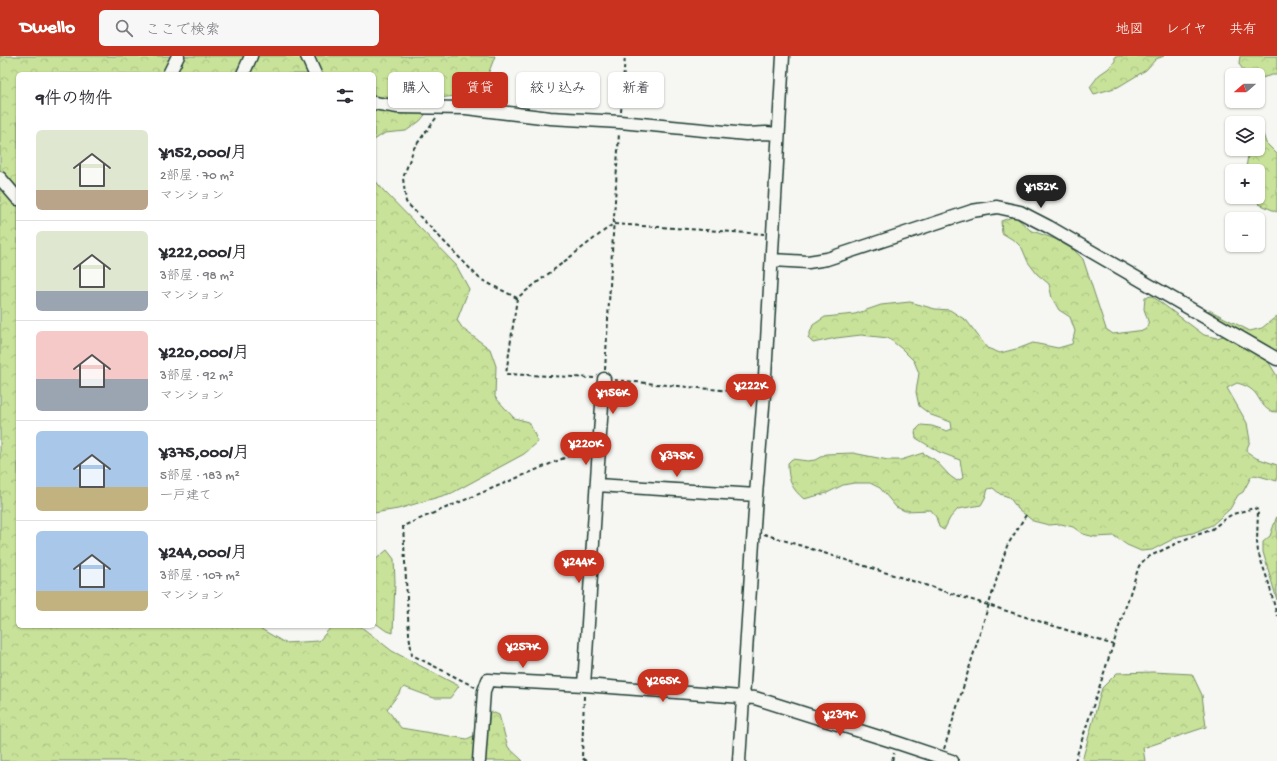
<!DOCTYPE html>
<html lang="ja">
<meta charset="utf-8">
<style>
:root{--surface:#fff;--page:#f7f7f7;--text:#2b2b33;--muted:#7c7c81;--line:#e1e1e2;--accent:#c8321e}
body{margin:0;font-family:"Gochi Hand","Klee One",sans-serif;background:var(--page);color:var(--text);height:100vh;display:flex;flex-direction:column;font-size:15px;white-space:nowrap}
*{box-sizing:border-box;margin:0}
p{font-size:13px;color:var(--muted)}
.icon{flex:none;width:22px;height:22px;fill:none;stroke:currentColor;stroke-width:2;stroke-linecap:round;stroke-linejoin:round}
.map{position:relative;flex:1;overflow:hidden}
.panel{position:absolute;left:16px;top:16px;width:360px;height:556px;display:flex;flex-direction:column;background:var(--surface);border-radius:6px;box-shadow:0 1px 3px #0004}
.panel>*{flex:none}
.hud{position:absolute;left:388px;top:16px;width:380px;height:36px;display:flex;gap:8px}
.needle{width:26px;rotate:250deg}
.fabs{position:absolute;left:1225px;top:12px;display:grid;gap:8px}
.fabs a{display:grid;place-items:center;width:40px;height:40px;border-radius:6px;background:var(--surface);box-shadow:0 1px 3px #0004;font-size:20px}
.price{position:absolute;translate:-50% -34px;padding:0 9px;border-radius:14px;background:var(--accent);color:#fff;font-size:13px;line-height:26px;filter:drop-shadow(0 1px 2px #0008)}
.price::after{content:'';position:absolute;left:50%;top:24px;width:12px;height:9px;margin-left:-6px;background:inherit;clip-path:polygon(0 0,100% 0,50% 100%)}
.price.active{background:#222;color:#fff}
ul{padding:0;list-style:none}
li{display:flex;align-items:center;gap:12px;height:100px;padding:0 20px}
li+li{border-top:1px solid var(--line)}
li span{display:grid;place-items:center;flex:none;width:112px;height:80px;border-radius:6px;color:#555}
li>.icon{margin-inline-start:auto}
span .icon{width:48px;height:48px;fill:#fffc;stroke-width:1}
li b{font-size:17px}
h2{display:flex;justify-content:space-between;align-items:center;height:48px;padding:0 20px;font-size:17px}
.pill{padding:0 14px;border-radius:6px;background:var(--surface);box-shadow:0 1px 3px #0004;font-size:14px;line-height:36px}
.pill.active{background:var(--accent);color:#fff}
header{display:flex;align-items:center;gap:24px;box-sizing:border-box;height:56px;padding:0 20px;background:var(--accent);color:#fff}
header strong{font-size:19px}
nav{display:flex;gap:22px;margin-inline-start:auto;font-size:14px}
.search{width:280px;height:36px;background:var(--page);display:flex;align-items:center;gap:10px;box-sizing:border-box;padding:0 14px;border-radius:6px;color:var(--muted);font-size:15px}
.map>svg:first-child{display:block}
.forest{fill:url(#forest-crowns);stroke:#749066}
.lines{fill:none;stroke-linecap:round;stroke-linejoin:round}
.minor-casing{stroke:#1f3d34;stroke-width:15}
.path{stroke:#1f3d34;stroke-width:2;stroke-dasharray:4 3;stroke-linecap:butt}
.minor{stroke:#f6f6f2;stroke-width:12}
</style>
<header>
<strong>Dwello</strong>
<div class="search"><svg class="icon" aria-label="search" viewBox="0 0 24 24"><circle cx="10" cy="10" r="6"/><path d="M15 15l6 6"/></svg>ここで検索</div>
<nav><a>地図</a><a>レイヤ</a><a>共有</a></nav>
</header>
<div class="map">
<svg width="1277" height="705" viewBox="0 0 1277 705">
<defs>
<pattern id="forest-crowns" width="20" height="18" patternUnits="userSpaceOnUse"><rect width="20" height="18" fill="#c8e299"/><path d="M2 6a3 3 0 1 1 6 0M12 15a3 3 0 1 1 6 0" fill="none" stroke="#abc384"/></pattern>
</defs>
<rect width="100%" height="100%" fill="#f6f6f2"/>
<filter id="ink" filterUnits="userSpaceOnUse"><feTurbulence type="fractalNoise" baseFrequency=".025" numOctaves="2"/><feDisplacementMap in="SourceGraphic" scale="8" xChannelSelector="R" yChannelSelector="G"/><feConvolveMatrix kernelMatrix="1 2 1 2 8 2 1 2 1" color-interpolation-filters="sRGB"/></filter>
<g filter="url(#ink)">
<path class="forest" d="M 0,0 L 495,0 L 482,34 L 456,40 L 439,42 L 420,65 L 406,75 L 385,77 L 374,84 L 374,18 L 18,18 L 18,570 L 256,570 L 285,587 L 319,585 L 332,570 L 360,570 L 392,595 L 459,630 L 450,642 L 434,642 L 404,631 L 387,653 L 401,672 L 467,683 L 488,673 L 490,655 L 499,659 L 508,691 L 523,705 L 0,705 Z
M 1115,0 L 1164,0 L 1156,3 L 1146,14 L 1118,31 L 1094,38 L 1090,31 L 1099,19 L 1109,12 L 1115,5 Z
M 1240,0 L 1277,0 L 1277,19 L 1272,19 L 1258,23 L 1258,19 L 1246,18 L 1239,8 Z
M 1258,68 L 1260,69 L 1266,87 L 1277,98 L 1277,156 L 1259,148 L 1254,141 L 1258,141 L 1258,115 L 1247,115 L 1246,112 L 1249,93 L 1258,93 Z
M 374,123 L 383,134 L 456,209 L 469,233 L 457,264 L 463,273 L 490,293 L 496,310 L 495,341 L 514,362 L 529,366 L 538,386 L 524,398 L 452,437 L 398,453 L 374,457 Z
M 1015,160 L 1030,174 L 1055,183 L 1074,194 L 1083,203 L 1106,273 L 1113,278 L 1145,274 L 1149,268 L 1144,253 L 1145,241 L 1152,240 L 1204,279 L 1217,282 L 1223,280 L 1226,270 L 1204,257 L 1209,254 L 1250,275 L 1262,272 L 1277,260 L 1277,297 L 1275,297 L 1269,307 L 1277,320 L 1277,356 C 1265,356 1262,347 1256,338 C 1251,332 1245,329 1237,327 L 1227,332 L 1247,367 L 1250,385 L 1246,395 L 1256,402 L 1277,409 L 1277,425 L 1255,419 L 1251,421 L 1243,436 L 1238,439 L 1230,453 L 1212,469 L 1193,477 L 1179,480 L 1152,494 L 1141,495 L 1127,489 L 1114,480 L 1095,481 L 1083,478 L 1073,471 L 1061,468 L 1049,469 L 1033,465 L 1018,453 L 1009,441 L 1000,438 L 993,432 L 988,433 L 985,442 L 981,449 L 958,453 L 950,462 L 944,474 L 939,471 L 936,461 L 931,454 L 905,455 L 896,451 L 880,432 L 870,427 L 854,427 L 843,429 L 827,437 L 804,443 C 791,432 788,424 788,407 L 792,403 L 808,405 L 815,404 L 826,398 L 853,397 L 888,404 L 901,404 L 923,397 L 935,404 L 950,420 L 957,425 L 963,422 L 960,404 L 939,396 L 916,382 L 915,375 L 921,369 L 932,370 L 947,375 L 952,373 L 951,366 L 931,359 L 919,350 L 916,336 L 919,317 L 914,305 L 902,293 L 888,282 L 861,279 L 836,282 L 813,287 L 808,282 L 813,269 L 825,261 L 855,258 L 881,249 L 910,246 L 935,253 L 950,254 L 967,265 L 987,292 L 1000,297 L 1020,292 L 1033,287 L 1058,292 L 1072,288 L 1075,275 L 1070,261 L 1059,254 L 1052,242 L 1049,228 L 1037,218 L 1028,206 L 1022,192 L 1015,185 L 1002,177 L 1001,165 Z
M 1277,460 L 1277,544 L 1263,496 L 1263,486 L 1270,480 Z
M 387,494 L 394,503 L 395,526 L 393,577 L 385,574 L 374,566 L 374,504 L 375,504 Z
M 1153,616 L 1192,618 L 1202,639 L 1206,671 L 1143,692 L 1145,705 L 1082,705 L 1102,632 L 1117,617 Z"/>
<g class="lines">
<defs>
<path id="minor" d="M 307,0 L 315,18
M 169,18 L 178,0
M 243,18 L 251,0
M 374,47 L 398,51 L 466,52 L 550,62 L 620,66 L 746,78 L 766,77 L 778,78
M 0,122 L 18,143
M 772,204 L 808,206 L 827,203 L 972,155 L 997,151 L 1020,156 L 1049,171 L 1277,303
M 597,429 L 756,439
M 584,629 C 591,527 596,425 604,323
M 479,705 L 484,635 L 488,624 L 584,629 L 755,642 L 898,687 L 952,705
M 739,705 L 756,439 L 764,338 L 783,0"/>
</defs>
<use href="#minor" class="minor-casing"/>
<path class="path" d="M 621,56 L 625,0
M 436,62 L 414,92 L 403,122 L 406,146 L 480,223 L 517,242 L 613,168 L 764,178
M 517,242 L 506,318 L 594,322
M 605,314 L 619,77
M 614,324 L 753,337
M 764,478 L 1114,589
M 475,631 L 412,599 L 409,578 L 403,470 L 576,397 L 588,395
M 584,640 L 582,702 L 586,705
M 944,693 L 1007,490 L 1026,459
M 892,705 L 894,697
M 1075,705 L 1139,510 L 1146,502 L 1188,482 L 1211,474 L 1226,462 L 1233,458 L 1254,452 L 1258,454 L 1257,486 L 1258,496 L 1269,528 L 1277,560"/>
<use href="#minor" class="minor"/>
</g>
</g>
</svg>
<div class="fabs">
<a><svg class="needle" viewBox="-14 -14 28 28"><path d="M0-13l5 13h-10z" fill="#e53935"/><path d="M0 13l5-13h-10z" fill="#7c7c81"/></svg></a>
<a><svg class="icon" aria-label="layers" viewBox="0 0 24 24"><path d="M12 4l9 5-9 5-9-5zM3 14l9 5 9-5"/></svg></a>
<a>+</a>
<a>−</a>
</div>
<b class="price active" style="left:1041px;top:153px">¥152K</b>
<b class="price" style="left:751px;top:352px">¥222K</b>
<b class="price" style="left:613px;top:359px">¥156K</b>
<b class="price" style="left:586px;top:410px">¥220K</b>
<b class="price" style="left:677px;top:422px">¥375K</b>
<b class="price" style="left:579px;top:528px">¥244K</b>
<b class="price" style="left:523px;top:613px">¥257K</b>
<b class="price" style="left:663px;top:647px">¥265K</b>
<b class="price" style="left:840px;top:681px">¥239K</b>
<div class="hud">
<a class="pill">購入</a>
<a class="pill active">賃貸</a>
<a class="pill">絞り込み</a>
<a class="pill">新着</a>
</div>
<section class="panel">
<h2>9件の物件<svg class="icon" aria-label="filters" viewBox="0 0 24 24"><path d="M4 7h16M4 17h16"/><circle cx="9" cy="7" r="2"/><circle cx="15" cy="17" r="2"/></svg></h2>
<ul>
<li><span style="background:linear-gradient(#dfe7d0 75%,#b9a48a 0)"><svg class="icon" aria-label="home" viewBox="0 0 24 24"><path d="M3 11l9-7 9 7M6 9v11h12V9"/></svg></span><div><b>¥152,000/月</b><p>2部屋 · 70 m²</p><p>マンション</p></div></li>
<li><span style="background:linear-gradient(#dfe7d0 75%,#9aa5b1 0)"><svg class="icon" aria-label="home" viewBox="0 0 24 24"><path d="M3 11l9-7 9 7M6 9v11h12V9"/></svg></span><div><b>¥222,000/月</b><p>3部屋 · 98 m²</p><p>マンション</p></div></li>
<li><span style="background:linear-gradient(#f6c9c9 60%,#9aa5b1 0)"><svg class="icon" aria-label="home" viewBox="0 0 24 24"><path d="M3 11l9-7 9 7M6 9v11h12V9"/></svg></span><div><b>¥220,000/月</b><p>3部屋 · 92 m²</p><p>マンション</p></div></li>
<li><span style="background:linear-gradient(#a9c7e8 70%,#c2b280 0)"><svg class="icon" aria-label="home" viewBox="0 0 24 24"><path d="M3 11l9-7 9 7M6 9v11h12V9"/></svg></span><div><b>¥375,000/月</b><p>5部屋 · 183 m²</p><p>一戸建て</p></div></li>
<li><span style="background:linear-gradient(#a9c7e8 75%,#c2b280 0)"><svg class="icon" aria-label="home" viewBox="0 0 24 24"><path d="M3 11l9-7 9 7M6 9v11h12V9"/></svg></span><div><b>¥244,000/月</b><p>3部屋 · 107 m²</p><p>マンション</p></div></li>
</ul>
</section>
</div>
